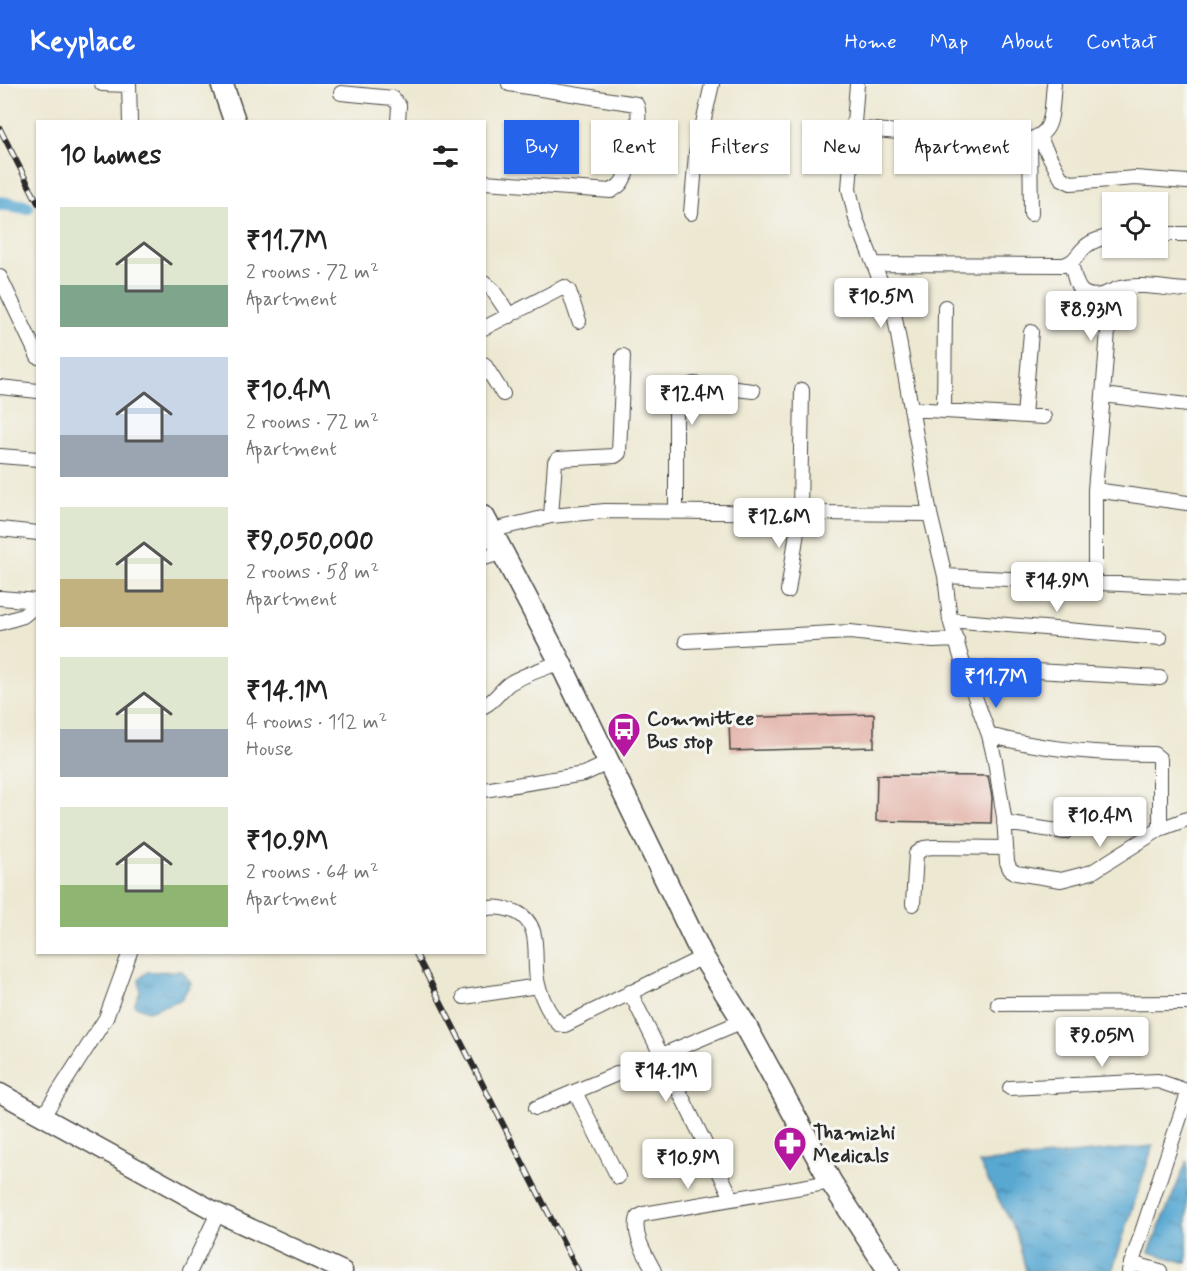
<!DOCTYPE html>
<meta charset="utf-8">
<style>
:root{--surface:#fff;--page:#f6f6f6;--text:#222;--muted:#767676;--accent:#2563eb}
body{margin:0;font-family:Mynerve,sans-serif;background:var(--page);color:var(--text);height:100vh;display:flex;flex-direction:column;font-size:22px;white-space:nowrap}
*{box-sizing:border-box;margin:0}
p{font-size:20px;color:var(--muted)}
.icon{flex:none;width:33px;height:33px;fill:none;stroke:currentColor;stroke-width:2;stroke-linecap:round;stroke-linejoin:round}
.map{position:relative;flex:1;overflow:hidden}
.drawer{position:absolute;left:36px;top:36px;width:450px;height:834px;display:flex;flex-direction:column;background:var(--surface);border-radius:0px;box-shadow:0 2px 4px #0004}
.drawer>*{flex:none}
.top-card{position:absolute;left:504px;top:36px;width:570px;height:54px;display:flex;gap:12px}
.tools{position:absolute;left:1102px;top:108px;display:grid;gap:12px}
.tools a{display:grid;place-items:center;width:66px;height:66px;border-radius:0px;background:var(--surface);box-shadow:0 2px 4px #0004;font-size:30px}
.price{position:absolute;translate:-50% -51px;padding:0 14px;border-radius:6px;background:#fff;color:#222;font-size:20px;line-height:39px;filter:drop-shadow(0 2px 3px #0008)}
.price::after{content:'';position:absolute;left:50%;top:36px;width:18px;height:14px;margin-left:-9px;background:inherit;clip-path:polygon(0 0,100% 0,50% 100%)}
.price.selected{background:var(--accent);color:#fff}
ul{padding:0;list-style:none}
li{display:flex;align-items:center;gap:18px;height:150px;padding:0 24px}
li span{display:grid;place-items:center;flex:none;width:168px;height:120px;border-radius:0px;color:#555}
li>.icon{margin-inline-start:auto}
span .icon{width:72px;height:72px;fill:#fffc;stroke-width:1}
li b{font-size:26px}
h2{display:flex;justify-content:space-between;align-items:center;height:72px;padding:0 24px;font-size:26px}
.tag{padding:0 21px;border-radius:0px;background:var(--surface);box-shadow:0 2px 4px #0004;font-size:21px;line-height:54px}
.tag.selected{background:var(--accent);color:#fff}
header{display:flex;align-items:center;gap:36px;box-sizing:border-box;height:84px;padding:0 30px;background:var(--accent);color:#fff}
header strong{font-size:28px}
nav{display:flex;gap:33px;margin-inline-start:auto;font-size:21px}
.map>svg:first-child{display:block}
.water{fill:url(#water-ripples);stroke:#426a7e;stroke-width:1.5}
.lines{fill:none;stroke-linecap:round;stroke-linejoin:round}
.canal{stroke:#58a8d2;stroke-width:14}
.building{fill:#e2afa4}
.minor-casing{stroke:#484744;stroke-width:16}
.major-casing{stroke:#484744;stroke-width:21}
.highway-casing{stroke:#484744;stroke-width:24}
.minor{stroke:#fff;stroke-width:14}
.major{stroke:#fff;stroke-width:18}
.highway{stroke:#fff;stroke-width:21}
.rail-casing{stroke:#2b2b2b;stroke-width:6}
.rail{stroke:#f6f6f2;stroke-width:4;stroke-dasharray:11;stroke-linecap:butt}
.labels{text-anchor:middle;stroke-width:6;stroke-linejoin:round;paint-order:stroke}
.poi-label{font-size:20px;font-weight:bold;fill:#2b2b2b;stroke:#f6f6f2;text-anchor:start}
</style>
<header>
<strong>Keyplace</strong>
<nav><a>Home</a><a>Map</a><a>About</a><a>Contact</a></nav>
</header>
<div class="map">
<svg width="1187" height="1187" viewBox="0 0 1187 1187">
<defs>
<pattern id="water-ripples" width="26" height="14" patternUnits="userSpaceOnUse" patternTransform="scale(1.5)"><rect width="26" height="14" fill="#58a8d2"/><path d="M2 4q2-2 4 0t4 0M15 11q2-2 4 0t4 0" fill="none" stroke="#4989ab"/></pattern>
</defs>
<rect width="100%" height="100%" fill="#f6f6f2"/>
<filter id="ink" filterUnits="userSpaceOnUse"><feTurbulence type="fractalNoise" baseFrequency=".0167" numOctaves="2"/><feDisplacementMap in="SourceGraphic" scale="12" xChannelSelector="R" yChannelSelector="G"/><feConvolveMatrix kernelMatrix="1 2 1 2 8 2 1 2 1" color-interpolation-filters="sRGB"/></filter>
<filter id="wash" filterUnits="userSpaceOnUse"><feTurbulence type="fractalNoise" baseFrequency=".008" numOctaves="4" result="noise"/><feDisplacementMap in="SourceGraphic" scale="24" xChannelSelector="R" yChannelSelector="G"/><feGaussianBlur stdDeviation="1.35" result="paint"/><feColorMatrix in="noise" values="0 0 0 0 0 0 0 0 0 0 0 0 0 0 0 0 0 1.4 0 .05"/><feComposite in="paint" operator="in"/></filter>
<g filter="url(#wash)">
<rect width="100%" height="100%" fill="#ede8d1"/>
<path class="water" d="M 182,887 L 191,899 L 181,916 L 148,927 L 134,921 L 140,908 L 139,895 L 147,888 Z
M 1153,1062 L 1112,1187 L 1026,1187 L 1016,1148 L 979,1079 Z
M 1187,1077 L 1187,1179 L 1149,1168 Z"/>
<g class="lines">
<path class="canal" d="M 0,119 L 27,123"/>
</g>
<g id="blocks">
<path class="building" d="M 874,630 L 874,663 L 730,667 L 729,634 Z
M 877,691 L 988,692 L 992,713 L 991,739 L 876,737 Z"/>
</g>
</g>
<g filter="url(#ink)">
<use href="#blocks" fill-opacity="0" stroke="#484744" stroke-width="1.5"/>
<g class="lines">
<defs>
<path id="minor" d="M 102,0 L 129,1
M 129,0 L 130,38
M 857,0 L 849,105 L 856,135 L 895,234 L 930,430 L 945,492 L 950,536 L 964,583 L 989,651 L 995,677 L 1004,733 L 1007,778 L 1010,785 L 1016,789 L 1061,796 L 1092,788 L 1160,745 L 1187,735
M 341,9 L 393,14 L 399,22 L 398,38
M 853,44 L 1012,58 C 1056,55 1050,37 1054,0
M 1039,53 L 1061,94 L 1071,99 L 1135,94 L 1187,98
M 1030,56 L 1031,130
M 484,98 L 611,107 C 615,104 619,103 622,98 C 630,85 644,32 636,20 L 509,0
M 691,129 L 696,70 L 712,0
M 1158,150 L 1187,150
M 1071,179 C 1074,189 1075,204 1084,209 C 1096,216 1108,208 1120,204 C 1141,199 1166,205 1187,206
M 874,180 L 1063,181 C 1076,178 1076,171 1085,163 C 1092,156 1103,154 1113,152
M 0,193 L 38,273
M 484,198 L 492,205 L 510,232
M 484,244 L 564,203 L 569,207 L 579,237
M 484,280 L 503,310
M 0,303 L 38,307
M 1103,311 L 1111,208
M 911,325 L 1044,333
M 944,327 L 945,223
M 1024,332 L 1031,248
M 0,372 L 38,375
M 1095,406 L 1187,419
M 676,427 L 676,318 C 679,307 682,303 694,300 L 753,307
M 551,432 L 555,378 L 558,375 L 615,372 L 619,369 L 623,272
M 0,445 L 38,449
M 493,446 L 551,432 L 605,427 L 930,430
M 484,474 L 504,468
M 945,492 L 1187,503
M 1095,499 L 1095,406 L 1103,311 L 1187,321
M 788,507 L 800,428 L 802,306
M 0,514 L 38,517
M 950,536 L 1160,554
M 0,539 L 23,532 L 38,520
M 686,557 L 850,548 L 933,557 L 957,556
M 964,583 L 1160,594
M 484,622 C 496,616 500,606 510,599 C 525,590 544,585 560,578
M 989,651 C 1043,666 1098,670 1154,670 L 1160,675 L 1160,745
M 484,706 L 584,690 L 610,678
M 1004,739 L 1065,748
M 913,820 L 916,770 L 924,764 L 933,763 L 1006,764
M 484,825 C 496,822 505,824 516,828 C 546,842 530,879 539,904 C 543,916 550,931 559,940 L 565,941 L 703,873
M 630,908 L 732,1114
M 464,913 L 538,902
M 998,920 L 1187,919
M 1010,1004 L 1158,997 L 1187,1007
M 575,1008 L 618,1093
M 536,1024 L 743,937
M 43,1032 L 106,934 L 130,868
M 1131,1179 L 1160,1187
M 190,1187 L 218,1129
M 654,1187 C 646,1171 632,1151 638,1133 L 644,1130 L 831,1098
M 1129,1187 L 1187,1012"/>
<path id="major" d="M 0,1009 L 218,1129 L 343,1187"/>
<path id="highway" d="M 222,0 L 235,38
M 484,433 L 560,578 L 703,873 L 743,937 L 831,1098 L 889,1187"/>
</defs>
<use href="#minor" class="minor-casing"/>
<use href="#major" class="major-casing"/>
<use href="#highway" class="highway-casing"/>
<use href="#minor" class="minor"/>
<use href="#major" class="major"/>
<use href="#highway" class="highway"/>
<defs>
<path id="rail" d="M 0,45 L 38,119
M 415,868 L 578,1187"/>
</defs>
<use href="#rail" class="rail-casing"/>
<use href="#rail" class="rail"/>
</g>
</g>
<defs>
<symbol id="bus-pin" viewBox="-11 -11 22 30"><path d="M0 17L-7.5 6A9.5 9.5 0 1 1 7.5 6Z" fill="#b5179e" stroke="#f6f6f2"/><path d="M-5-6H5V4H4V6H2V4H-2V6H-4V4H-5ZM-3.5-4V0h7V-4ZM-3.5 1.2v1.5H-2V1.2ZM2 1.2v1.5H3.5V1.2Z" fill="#fff"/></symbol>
<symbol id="pharmacy-pin" viewBox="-11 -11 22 30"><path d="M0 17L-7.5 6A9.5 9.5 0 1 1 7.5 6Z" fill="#b5179e" stroke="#f6f6f2"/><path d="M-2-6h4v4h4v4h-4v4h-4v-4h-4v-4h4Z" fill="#fff"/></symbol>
</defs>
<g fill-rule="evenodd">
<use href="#bus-pin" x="605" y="626" width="38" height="52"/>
<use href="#pharmacy-pin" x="771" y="1040" width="38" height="52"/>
</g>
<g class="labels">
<g class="poi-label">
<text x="647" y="641">Committee<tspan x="647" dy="23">Bus stop</tspan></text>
<text x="813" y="1055">Thamizhi<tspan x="813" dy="23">Medicals</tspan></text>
</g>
</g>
</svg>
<div class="tools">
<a><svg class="icon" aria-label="locate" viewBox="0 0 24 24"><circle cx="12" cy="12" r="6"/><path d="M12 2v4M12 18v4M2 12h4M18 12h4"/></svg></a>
</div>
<b class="price" style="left:881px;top:245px">₹10.5M</b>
<b class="price" style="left:1091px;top:258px">₹8.93M</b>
<b class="price" style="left:692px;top:342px">₹12.4M</b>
<b class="price" style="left:779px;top:465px">₹12.6M</b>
<b class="price" style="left:1057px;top:529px">₹14.9M</b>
<b class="price selected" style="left:996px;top:625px">₹11.7M</b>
<b class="price" style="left:1100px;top:764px">₹10.4M</b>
<b class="price" style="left:1102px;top:984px">₹9.05M</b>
<b class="price" style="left:666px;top:1019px">₹14.1M</b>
<b class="price" style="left:688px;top:1106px">₹10.9M</b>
<div class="top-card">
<a class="tag selected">Buy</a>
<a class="tag">Rent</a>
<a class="tag">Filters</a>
<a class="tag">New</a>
<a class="tag">Apartment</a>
</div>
<section class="drawer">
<h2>10 homes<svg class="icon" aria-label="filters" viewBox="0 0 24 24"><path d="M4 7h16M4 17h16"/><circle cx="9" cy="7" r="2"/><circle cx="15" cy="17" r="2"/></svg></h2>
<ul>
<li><span style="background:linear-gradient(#dfe7d0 65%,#7fa58c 0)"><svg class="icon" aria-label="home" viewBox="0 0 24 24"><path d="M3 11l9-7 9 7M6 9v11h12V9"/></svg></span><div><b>₹11.7M</b><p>2 rooms · 72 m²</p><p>Apartment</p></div></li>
<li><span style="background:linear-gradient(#c9d6e8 65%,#9aa5b1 0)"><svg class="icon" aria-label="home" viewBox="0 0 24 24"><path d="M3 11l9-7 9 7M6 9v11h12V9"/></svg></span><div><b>₹10.4M</b><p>2 rooms · 72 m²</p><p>Apartment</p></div></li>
<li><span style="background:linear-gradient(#dfe7d0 60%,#c2b280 0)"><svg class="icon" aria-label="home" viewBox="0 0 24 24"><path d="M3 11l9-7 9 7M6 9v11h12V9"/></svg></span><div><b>₹9,050,000</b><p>2 rooms · 58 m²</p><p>Apartment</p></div></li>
<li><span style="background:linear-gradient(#dfe7d0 60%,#9aa5b1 0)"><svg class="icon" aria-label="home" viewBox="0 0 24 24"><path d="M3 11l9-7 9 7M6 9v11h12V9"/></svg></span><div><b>₹14.1M</b><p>4 rooms · 112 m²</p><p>House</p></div></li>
<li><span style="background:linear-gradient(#dfe7d0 65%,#8fb573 0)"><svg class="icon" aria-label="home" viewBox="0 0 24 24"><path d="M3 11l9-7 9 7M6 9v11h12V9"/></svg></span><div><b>₹10.9M</b><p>2 rooms · 64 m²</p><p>Apartment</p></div></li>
</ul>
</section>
</div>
